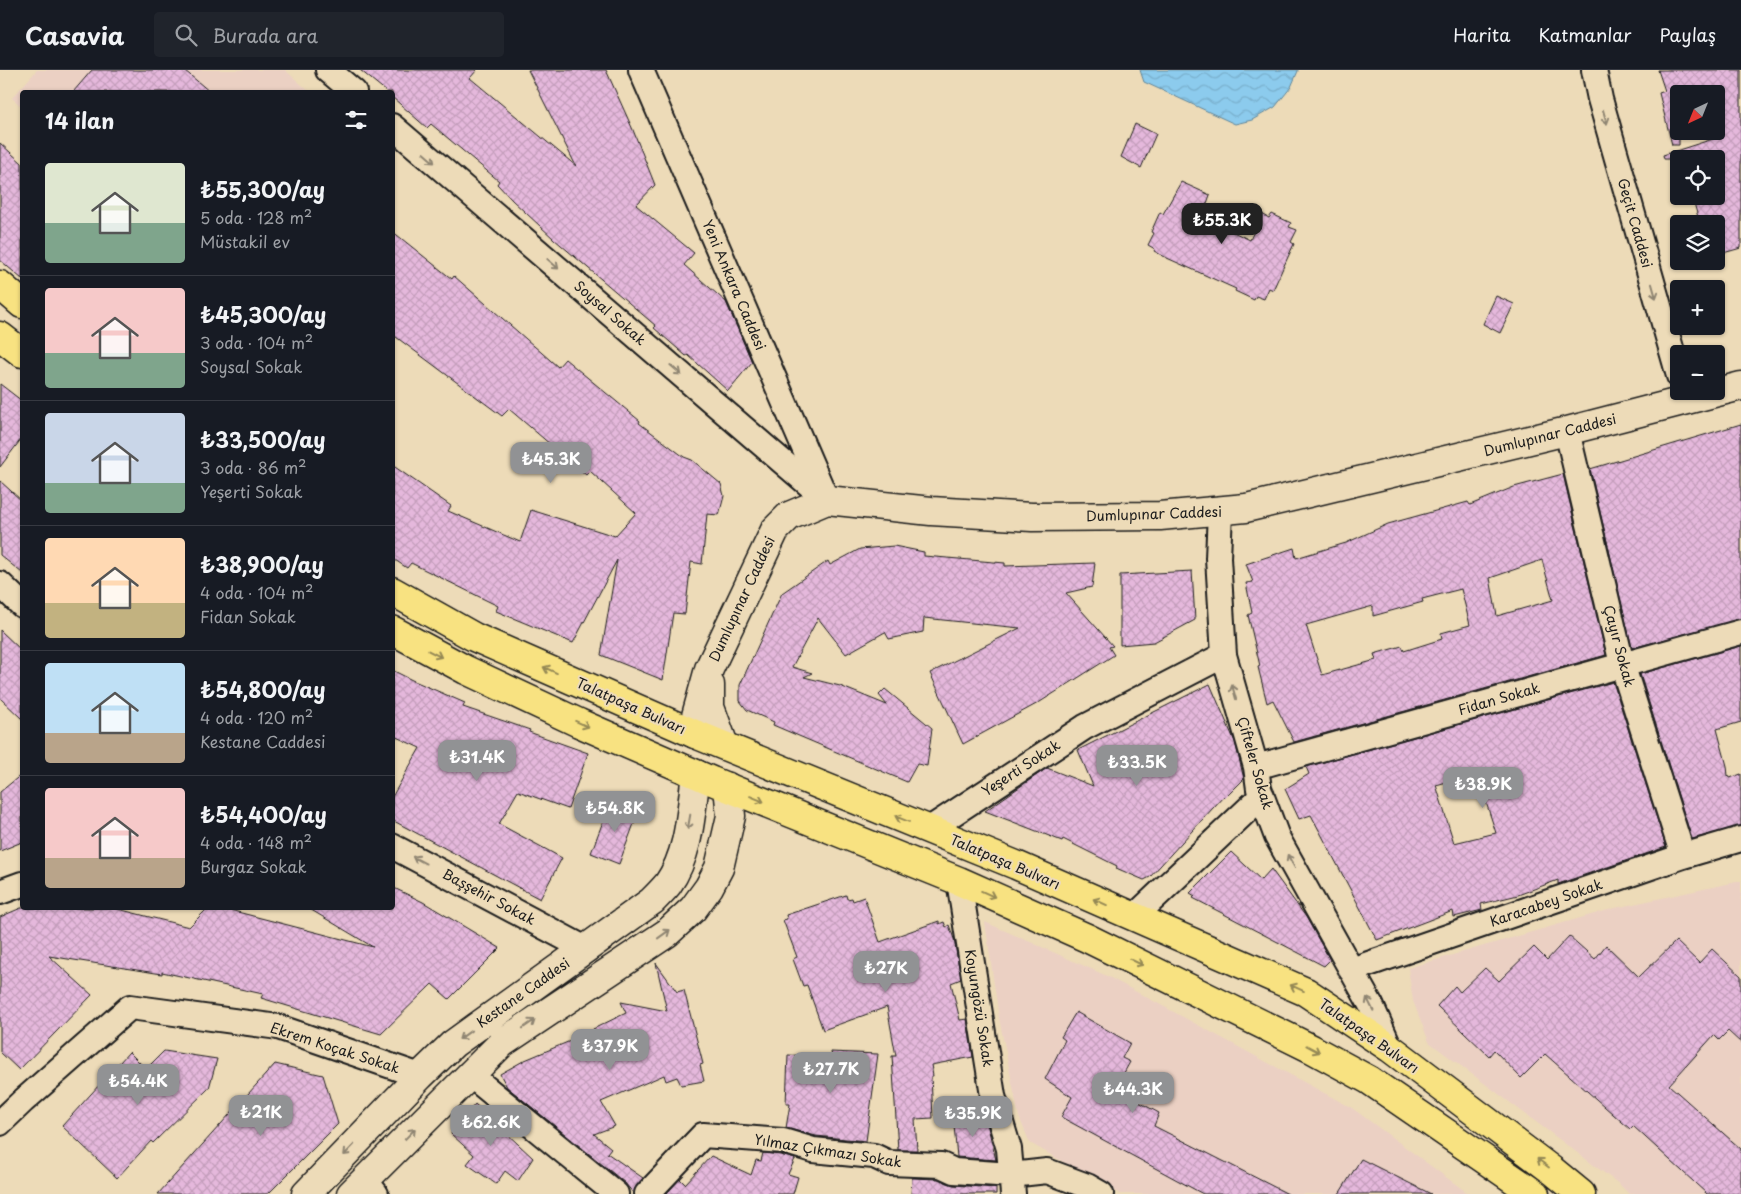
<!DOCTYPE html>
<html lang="tr">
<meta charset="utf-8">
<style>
:root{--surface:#171b24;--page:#20242c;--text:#f1f3f6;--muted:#9ea1a6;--line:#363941;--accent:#919294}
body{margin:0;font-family:"Playpen Sans",sans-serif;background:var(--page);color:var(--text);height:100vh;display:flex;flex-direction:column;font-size:19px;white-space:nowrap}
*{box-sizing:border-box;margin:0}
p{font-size:16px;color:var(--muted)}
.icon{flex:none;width:28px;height:28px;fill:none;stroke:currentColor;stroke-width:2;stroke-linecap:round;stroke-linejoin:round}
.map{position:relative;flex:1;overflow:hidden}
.side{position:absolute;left:20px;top:20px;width:375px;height:820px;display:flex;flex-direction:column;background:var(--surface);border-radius:5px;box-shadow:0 1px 4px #0004}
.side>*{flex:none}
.needle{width:32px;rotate:223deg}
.controls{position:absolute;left:1670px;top:15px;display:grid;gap:10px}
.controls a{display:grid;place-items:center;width:55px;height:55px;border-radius:5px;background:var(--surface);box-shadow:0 1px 4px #0004;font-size:25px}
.price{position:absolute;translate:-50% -42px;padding:0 11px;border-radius:10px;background:var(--accent);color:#fff;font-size:16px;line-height:32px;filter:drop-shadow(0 1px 2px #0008)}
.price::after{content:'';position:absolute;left:50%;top:30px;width:15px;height:11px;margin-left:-8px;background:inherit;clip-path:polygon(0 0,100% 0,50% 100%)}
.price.active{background:#222;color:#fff}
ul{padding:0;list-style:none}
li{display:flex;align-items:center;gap:15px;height:125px;padding:0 25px}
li+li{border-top:1px solid var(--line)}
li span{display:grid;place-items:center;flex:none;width:140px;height:100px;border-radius:5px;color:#555}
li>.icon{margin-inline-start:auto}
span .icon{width:60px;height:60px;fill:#fffc;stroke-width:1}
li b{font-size:21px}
h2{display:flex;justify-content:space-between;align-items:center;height:60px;padding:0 25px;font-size:21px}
header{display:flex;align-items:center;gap:30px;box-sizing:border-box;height:70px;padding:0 25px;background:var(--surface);border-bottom:1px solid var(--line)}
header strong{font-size:24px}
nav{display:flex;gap:28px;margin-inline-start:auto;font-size:18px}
.search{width:350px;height:45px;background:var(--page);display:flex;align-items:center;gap:12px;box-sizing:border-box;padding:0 18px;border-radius:5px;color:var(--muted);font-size:19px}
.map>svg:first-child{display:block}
.built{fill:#ebd0c3}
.water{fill:url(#water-waves);stroke:#5f8599}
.building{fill:url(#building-cross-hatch);stroke:#1c1c1c;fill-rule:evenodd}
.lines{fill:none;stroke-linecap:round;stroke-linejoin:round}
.street-casing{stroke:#1c1c1c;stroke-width:28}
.secondary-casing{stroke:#1c1c1c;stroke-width:31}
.primary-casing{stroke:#1c1c1c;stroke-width:31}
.street{stroke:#eddbb8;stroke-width:24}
.secondary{stroke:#eddbb8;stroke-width:28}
.primary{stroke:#f8e281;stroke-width:28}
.oneway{stroke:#8f8572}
.oneway2{stroke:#958954}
.labels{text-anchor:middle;stroke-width:4;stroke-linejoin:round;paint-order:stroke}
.street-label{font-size:14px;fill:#1c1c1c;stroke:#eddbb8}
</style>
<header>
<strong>Casavia</strong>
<div class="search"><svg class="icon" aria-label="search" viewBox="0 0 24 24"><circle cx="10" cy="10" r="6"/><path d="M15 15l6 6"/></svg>Burada ara</div>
<nav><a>Harita</a><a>Katmanlar</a><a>Paylaş</a></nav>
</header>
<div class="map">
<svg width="1741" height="1124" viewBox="0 0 1741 1124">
<defs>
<pattern id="water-waves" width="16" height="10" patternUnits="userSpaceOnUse" patternTransform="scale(1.25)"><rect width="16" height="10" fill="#8ccbed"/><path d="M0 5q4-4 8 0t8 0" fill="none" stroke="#78aecb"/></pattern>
<pattern id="building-cross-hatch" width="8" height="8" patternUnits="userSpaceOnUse" patternTransform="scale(1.25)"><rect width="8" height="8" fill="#e5b8dc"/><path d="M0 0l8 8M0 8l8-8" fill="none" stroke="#c49ebc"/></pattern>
</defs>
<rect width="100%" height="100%" fill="#eddbb8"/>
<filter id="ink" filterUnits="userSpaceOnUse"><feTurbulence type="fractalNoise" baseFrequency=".02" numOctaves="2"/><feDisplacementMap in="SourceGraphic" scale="10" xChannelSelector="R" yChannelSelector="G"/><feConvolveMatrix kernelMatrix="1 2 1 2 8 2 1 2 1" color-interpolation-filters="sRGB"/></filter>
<g filter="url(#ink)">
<path class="built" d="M 37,0 L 285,0 L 310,22 L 22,22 L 22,37 L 12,28 Z
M 1741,811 L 1741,1124 L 1629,1124 L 1619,1114 L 1429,972 L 1413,931 L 1408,898 L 1615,838 Z
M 985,852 L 1107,906 L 1352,1038 L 1469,1124 L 1120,1124 L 1030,1073 L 1019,1047 L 999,948 Z"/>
<path class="water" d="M 1140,0 L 1298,0 L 1298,1 L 1291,17 L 1275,37 L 1252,50 L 1235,54 L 1144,12 Z"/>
<path class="building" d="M 92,0 L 184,0 L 210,22 L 73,22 Z
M 360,0 L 477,0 L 470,8 L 576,96 L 528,0 L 606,0 L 633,60 L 655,115 L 636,135 L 694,183 L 684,195 L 726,232 L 752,292 L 728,321 L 688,285 L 686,286 L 654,258 L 656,256 L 554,169 L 512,130 L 497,114 L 499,111 L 431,54 L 427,58 L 392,27 L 392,22 L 387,22 Z
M 1658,0 L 1741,0 L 1741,178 L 1716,185 L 1716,154 L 1700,154 L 1692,126 L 1716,126 L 1716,89 L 1664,89 L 1663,85 L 1716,68 L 1716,24 L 1679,24 L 1679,75 L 1672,75 L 1659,23 L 1665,21 Z
M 1135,54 L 1156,64 L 1141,98 L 1121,87 Z
M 0,73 L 22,93 L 22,209 L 0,190 Z
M 1181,112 L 1210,125 L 1202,147 L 1250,170 L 1262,144 L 1269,148 L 1272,144 L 1291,153 L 1289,157 L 1297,160 L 1291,172 L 1294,174 L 1282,200 L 1273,220 L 1269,218 L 1264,229 L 1256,226 L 1254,230 L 1235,221 L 1236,219 L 1167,188 L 1154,181 L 1155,179 L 1148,175 L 1154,163 L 1151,162 L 1160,142 L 1163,144 Z
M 392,161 L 452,209 L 454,206 L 558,297 L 565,289 L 640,351 L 639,353 L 684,387 L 692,390 L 721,414 L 724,426 L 719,445 L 707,444 L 702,494 L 691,492 L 685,544 L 673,543 L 663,610 L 601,585 L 617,490 L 573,573 L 496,541 L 498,536 L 411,493 L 407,498 L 392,488 L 392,395 L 451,436 L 448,441 L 520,472 L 531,440 L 615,466 L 636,443 L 590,401 L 586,405 L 509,339 L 502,346 L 392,264 Z
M 1496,226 L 1514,234 L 1500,263 L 1483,254 Z
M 0,314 L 22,331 L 22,368 L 0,397 Z
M 1741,354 L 1741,549 L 1632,578 L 1590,399 Z
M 1563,404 L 1606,585 L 1294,672 L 1273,630 L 1267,633 L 1258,597 L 1260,596 L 1248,545 L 1252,543 L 1246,513 L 1253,512 L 1246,494 L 1294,478 L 1296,488 L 1346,473 L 1388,454 L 1468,432 L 1470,435 L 1514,417 ZM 1542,490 L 1553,530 L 1497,546 L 1490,508 ZM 1461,519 L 1470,555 L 1441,563 L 1442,569 L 1404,581 L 1402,576 L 1374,584 L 1376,590 L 1322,605 L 1306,555 L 1373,536 L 1373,546 L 1423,532 L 1422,529 Z
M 0,411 L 22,431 L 22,503 L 0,485 Z
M 894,476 L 924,482 L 924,486 L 1005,493 L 1005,496 L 1095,493 L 1092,517 L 1066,523 L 1113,576 L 1109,577 L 1114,585 L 1040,632 L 963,674 L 930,603 L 1020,558 L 924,548 L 923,562 L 889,569 L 885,562 L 846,584 L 818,548 L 792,597 L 812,603 L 804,607 L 840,616 L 887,635 L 879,625 L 885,619 L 932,658 L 927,696 L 917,694 L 907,712 L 773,655 L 774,652 L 747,640 L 740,631 L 740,615 L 782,523 L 828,491 L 830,495 L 860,479 Z
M 1192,501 L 1195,550 L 1154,572 L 1120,575 L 1120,505 Z
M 0,560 L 22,581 L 22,649 L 0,628 Z
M 1741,576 L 1741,652 L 1717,659 L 1727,696 L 1728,706 L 1729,705 L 1730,708 L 1741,704 L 1741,756 L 1692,769 L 1640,604 Z
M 392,600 L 412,610 L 465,633 L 463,637 L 530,660 L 529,662 L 588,683 L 568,739 L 518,721 L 499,754 L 562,788 L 540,829 L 392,750 L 392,727 L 420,678 L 392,665 Z
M 1613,612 L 1666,777 L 1558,814 L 1558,810 L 1518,825 L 1481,834 L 1482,840 L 1454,847 L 1453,841 L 1377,870 L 1311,745 L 1299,749 L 1285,719 L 1309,704 L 1306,697 ZM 1472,705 L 1478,727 L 1484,726 L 1496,763 L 1454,773 L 1436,715 Z
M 1210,614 L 1235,672 L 1244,709 L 1225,728 L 1224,726 L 1150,807 L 1144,810 L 1116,798 L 1117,796 L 1063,769 L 1062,771 L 985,741 L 1047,698 L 1093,716 L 1078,680 Z
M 22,704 L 22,772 L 0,781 L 0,722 Z
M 610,733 L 638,743 L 619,794 L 591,783 Z
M 1231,782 L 1261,810 L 1271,799 L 1306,847 L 1330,890 L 1324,896 L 1193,828 L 1195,826 L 1190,823 Z
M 392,817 L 423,832 L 500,878 L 449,929 L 432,914 L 381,964 L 261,928 L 263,924 L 162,902 L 162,904 L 49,886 L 92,925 L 19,1000 L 0,982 L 0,847 L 21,838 L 114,838 L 189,857 L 208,838 L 222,838 L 373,877 L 308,838 L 392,838 Z
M 846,825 L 847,829 L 852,828 L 853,831 L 864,827 L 880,872 L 939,851 L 939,854 L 944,852 L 946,857 L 949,855 L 954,869 L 961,909 L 951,913 L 960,950 L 967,949 L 973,987 L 931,995 L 933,1006 L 931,1006 L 933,1048 L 915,1049 L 917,1080 L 898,1080 L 892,986 L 896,986 L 887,937 L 823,960 L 807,915 L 803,916 L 793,889 L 797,887 L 783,850 L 787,849 L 786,845 Z
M 1569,866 L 1595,889 L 1606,875 L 1639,907 L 1676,871 L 1699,893 L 1712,879 L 1741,906 L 1741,973 L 1728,961 L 1719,970 L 1714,965 L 1669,1015 L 1741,1079 L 1741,1124 L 1707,1124 L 1633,1056 L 1630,1059 L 1545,984 L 1521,1008 L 1494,980 L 1489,986 L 1437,936 L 1455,916 L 1460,922 L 1485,898 L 1499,911 L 1534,877 L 1547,890 Z
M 656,893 L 677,922 L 684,920 L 703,994 L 700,995 L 704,1011 L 681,1015 L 677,1007 L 666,1011 L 664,1005 L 601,1032 L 615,1056 L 594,1064 L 611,1078 L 607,1083 L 643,1108 L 637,1115 L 634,1124 L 625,1113 L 507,1017 L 500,1004 L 525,990 L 594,961 L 593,959 L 626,943 L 621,932 L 667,941 Z
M 1076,942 L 1130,973 L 1122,988 L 1130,992 L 1115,1019 L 1159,1043 L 1154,1056 L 1288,1124 L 1203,1124 L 1061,1047 L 1072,1027 L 1045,1009 L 1065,970 L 1061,967 Z
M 164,981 L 217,989 L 209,1018 L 153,1073 L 151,1071 L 117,1108 L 62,1056 L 129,982 L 146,999 Z
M 831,982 L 878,984 L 866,1071 L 816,1066 L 786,1058 L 790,1034 L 786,1034 L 788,985 L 832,987 Z
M 275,994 L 323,1005 L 338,1054 L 268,1124 L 158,1124 Z
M 475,1034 L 533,1088 L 518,1111 L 505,1101 L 496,1114 L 467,1094 L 474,1085 L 451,1064 Z
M 973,1043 L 974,1048 L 981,1046 L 981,1053 L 987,1053 L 996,1090 L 957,1087 L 953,1045 Z
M 763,1083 L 780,1085 L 795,1089 L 788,1104 L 798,1107 L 793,1124 L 666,1124 L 680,1109 L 685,1114 L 711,1086 L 751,1105 L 756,1090 L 761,1091 Z
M 1361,1089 L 1431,1124 L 1339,1124 Z
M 912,1108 L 938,1109 L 953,1115 L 996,1118 L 996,1124 L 911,1124 Z"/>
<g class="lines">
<defs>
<path id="street" d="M 328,0 L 354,22
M 641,0 L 824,424
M 1594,0 L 1600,29 L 1679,306
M 392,56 L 827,430
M 1567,361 L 1622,594 L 1683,786
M 1220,442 L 1218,488 L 1224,585 L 1256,697 L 1259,719 L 1277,767 L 1371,935 L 1390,978
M 0,514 L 22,535
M 1256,697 L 1741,562
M 928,760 L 1085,657 L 1224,585
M 392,776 L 586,879
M 959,811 L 993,1026 L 1009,1079 L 1013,1124
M 0,822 L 22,814
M 1134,847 L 1262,726
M 1351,900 L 1683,786 L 1741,769
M 469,1004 L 616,1124
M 0,1053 L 23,1031 L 130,937 L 278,957 L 420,1006
M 365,1110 L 376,1124
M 647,1124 L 703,1065 L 783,1071 L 813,1080 L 874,1086 L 889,1093 L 941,1095 L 954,1101 L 1011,1105 L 1047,1101 L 1087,1116 L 1101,1124"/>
<path id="secondary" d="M 710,615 L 710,637 L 724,675
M 695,664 L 696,646 L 709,599 L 775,460 L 789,446 L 827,430 L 931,441 L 1032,447 L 1160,446 L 1246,438 L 1567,361 L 1741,316
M 306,1124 L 420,1006 L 453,974 L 652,831 C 657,826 663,820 668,814 C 690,783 691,740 696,704
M 351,1124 L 502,973 L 667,863 L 693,839 L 709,817 L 719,798 L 731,746 L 728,717"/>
<path id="primary" d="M 0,215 L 22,234
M 0,266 L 22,283
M 392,521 L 474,567 L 695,664 L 1016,795 L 1306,922 L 1390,978 L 1553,1101 L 1581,1124
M 392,560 L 466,600 L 579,653 L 712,711 L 959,811 L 1087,868 L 1312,979 L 1369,1010 L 1535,1124"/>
</defs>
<use href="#street" class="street-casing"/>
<use href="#secondary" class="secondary-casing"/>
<use href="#primary" class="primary-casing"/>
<use href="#street" class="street"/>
<use href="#secondary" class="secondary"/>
<use href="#primary" class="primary"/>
</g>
<defs><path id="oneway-shaft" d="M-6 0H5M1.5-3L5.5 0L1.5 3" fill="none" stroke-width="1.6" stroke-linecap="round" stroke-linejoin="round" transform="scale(1.25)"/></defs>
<g class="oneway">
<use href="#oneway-shaft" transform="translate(1605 47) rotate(74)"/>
<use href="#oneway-shaft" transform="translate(429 88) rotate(41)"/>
<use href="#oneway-shaft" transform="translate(553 194) rotate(41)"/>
<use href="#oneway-shaft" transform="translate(1654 221) rotate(74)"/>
<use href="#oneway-shaft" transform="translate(676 300) rotate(41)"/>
<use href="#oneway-shaft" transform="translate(1234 622) rotate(-106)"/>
<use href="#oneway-shaft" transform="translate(689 752) rotate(100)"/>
<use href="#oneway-shaft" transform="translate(419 790) rotate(-152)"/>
<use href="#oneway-shaft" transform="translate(1291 791) rotate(-119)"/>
<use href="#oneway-shaft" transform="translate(664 864) rotate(-36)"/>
<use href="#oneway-shaft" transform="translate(1370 934) rotate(-117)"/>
<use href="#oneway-shaft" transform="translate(529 954) rotate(-35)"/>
<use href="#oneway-shaft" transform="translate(465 965) rotate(144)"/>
<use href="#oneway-shaft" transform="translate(410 1064) rotate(-46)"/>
<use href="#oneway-shaft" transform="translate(349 1080) rotate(134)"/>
</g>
<g class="oneway2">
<use href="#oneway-shaft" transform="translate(435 584) rotate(27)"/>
<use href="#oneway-shaft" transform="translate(550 600) rotate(-156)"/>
<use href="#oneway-shaft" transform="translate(582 654) rotate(24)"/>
<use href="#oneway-shaft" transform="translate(757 729) rotate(22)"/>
<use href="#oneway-shaft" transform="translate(902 749) rotate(-158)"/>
<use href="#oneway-shaft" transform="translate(988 824) rotate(24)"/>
<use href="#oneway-shaft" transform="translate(1100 832) rotate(-156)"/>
<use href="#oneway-shaft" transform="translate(1136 892) rotate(26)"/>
<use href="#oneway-shaft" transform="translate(1297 918) rotate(-156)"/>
<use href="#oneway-shaft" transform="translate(1313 979) rotate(28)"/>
<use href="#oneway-shaft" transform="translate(1543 1093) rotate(-143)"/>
</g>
</g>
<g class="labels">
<g class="street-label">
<text transform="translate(1635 153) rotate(74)" y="5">Geçit Caddesi</text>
<text transform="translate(734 215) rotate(67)" y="5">Yeni Ankara Caddesi</text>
<text transform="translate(610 243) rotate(41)" y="5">Soysal Sokak</text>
<text transform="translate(1550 365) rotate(-14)" y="5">Dumlupınar Caddesi</text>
<text transform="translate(1154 444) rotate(-2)" y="5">Dumlupınar Caddesi</text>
<text transform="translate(742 529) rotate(-65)" y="5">Dumlupınar Caddesi</text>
<text transform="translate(1619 576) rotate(75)" y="5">Çayır Sokak</text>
<text transform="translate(1499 629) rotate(-16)" y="5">Fidan Sokak</text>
<text transform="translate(631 636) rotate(24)" y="5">Talatpaşa Bulvarı</text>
<text transform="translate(1255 693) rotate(74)" y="5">Çifteler Sokak</text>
<text transform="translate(1021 698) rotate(-33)" y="5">Yeşerti Sokak</text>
<text transform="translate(1005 792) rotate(23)" y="5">Talatpaşa Bulvarı</text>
<text transform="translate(489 827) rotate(28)" y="5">Başşehir Sokak</text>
<text transform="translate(1546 833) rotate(-19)" y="5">Karacabey Sokak</text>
<text transform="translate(523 923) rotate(-35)" y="5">Kestane Caddesi</text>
<text transform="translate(979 938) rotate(81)" y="5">Koyungözü Sokak</text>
<text transform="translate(1369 966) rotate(35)" y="5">Talatpaşa Bulvarı</text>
<text transform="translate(335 978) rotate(18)" y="5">Ekrem Koçak Sokak</text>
<text transform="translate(828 1081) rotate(9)" y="5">Yılmaz Çıkmazı Sokak</text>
</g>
</g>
</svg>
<div class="controls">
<a><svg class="needle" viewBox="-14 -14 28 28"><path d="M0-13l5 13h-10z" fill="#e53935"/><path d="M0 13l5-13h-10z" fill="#9ea1a6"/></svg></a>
<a><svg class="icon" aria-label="locate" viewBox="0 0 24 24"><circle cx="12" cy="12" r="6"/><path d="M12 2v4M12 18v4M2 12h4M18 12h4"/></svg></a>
<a><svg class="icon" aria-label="layers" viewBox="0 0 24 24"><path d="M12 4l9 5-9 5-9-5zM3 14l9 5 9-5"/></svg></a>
<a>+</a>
<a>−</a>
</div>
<b class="price active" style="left:1222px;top:175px">₺55.3K</b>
<b class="price" style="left:551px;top:414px">₺45.3K</b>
<b class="price" style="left:477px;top:712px">₺31.4K</b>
<b class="price" style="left:1137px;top:717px">₺33.5K</b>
<b class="price" style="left:1483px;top:739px">₺38.9K</b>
<b class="price" style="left:615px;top:763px">₺54.8K</b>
<b class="price" style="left:886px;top:923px">₺27K</b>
<b class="price" style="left:610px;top:1001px">₺37.9K</b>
<b class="price" style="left:831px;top:1024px">₺27.7K</b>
<b class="price" style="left:138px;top:1036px">₺54.4K</b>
<b class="price" style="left:1133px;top:1044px">₺44.3K</b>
<b class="price" style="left:261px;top:1067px">₺21K</b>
<b class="price" style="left:973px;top:1068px">₺35.9K</b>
<b class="price" style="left:491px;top:1077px">₺62.6K</b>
<section class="side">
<h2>14 ilan<svg class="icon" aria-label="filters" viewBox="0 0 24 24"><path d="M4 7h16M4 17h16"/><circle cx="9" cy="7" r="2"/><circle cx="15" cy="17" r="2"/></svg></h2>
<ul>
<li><span style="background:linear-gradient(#dfe7d0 60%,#7fa58c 0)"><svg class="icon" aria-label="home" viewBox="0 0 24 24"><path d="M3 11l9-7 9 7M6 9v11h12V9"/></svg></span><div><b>₺55,300/ay</b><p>5 oda · 128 m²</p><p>Müstakil ev</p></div></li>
<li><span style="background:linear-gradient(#f6c9c9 65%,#7fa58c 0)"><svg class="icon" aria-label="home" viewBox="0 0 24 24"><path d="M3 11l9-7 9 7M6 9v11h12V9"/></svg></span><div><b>₺45,300/ay</b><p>3 oda · 104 m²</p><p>Soysal Sokak</p></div></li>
<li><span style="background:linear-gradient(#c9d6e8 70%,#7fa58c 0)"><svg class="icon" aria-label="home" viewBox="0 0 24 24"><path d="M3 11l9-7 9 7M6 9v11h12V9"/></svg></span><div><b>₺33,500/ay</b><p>3 oda · 86 m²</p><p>Yeşerti Sokak</p></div></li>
<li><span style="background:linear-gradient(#ffd9b3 65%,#c2b280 0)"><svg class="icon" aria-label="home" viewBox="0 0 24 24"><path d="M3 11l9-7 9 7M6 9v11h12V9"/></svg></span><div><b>₺38,900/ay</b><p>4 oda · 104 m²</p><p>Fidan Sokak</p></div></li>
<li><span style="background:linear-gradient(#bfe0f5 70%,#b9a48a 0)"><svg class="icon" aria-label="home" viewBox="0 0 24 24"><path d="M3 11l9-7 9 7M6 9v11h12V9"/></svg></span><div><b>₺54,800/ay</b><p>4 oda · 120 m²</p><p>Kestane Caddesi</p></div></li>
<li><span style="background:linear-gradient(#f6c9c9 70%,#b9a48a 0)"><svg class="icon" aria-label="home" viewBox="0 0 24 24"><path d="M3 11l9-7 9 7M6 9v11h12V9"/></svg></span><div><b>₺54,400/ay</b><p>4 oda · 148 m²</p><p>Burgaz Sokak</p></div></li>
</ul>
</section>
</div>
